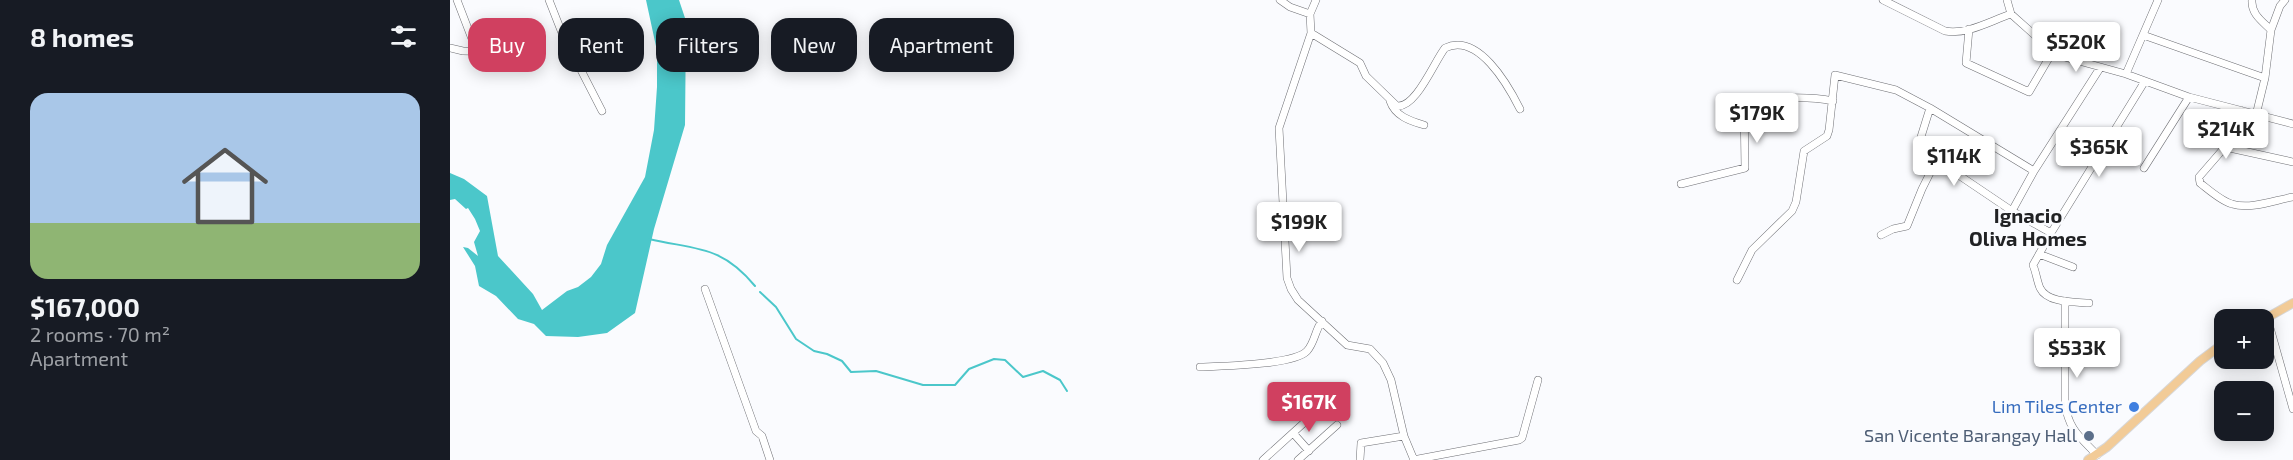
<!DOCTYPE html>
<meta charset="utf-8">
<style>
:root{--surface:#171b24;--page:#20242c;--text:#f1f3f6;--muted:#9ea1a6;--accent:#d04060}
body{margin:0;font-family:"Exo 2",sans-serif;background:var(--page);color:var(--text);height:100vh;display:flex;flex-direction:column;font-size:22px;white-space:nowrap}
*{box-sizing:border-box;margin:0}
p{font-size:20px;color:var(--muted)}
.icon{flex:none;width:33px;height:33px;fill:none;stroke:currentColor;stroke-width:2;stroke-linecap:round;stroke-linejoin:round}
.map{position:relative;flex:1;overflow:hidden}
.details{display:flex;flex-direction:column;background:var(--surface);width:450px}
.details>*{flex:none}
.guide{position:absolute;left:18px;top:18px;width:570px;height:54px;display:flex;gap:12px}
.controls{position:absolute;left:1764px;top:309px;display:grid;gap:12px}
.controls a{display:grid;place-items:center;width:60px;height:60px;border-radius:12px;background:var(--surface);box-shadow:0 3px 15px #0003;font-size:30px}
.price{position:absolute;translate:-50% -51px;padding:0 14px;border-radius:6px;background:#fff;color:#222;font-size:20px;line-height:39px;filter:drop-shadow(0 2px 3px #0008)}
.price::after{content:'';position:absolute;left:50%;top:36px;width:18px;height:14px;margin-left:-9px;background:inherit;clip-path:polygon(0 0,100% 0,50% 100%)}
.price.selected{background:var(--accent);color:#fff}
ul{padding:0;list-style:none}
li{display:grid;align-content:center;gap:12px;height:318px;padding:0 30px}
li span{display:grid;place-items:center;height:186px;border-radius:18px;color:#555}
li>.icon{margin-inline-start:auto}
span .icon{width:108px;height:108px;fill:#fffc;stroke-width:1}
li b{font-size:26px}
h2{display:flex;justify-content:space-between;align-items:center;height:72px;padding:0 30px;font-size:26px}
.tag{padding:0 21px;border-radius:18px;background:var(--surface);box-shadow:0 3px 15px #0003;font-size:21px;line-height:54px}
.tag.selected{background:var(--accent);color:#fff}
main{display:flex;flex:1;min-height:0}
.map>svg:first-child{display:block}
.water{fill:#4bc7ca}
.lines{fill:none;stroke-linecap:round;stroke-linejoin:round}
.stream{stroke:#4bc7ca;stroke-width:2}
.minor-casing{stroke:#6e6f74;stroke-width:8}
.major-casing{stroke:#d7d7d8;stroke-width:10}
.minor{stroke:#fff;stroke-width:7}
.major{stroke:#f2cb97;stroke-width:8}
.shop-dot{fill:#3f7fe0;stroke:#fafbfe;stroke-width:2}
.service-dot{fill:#5c6f8a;stroke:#fafbfe;stroke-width:2}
.labels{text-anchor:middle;stroke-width:5;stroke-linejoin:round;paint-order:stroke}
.shop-label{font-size:18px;fill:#366cbe;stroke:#fafbfe;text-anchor:end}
.service-label{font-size:18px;fill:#4e5e75;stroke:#fafbfe;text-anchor:end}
.neighbourhood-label{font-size:20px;font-weight:bold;fill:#212224;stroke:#fafbfe}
</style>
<main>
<section class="details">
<h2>8 homes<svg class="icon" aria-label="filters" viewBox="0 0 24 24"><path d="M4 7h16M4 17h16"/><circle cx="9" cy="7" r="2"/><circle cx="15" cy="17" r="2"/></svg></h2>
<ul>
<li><span style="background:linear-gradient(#a9c7e8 70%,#8fb573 0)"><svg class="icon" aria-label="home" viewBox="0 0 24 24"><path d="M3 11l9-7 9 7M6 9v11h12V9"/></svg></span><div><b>$167,000</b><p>2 rooms · 70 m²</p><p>Apartment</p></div></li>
</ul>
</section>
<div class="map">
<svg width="1843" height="460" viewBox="0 0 1843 460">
<rect width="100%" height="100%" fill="#fafbfe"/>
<path class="water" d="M 196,0 L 229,0 L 236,21 L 235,125 L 204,229 L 185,313 L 157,333 L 128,337 L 96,336 L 84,324 L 68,319 L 46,296 L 29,286 L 25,266 L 13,247 L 18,248 L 28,256 L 24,242 L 30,231 L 25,219 L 18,208 L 16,209 L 5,199 L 0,200 L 0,173 L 14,179 L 37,196 L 48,256 L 83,294 L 92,310 L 117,291 L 128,287 L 141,277 L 151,264 L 157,245 L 195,177 L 204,130 L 207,87 L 207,51 Z"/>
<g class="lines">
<path class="stream" d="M 199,239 C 247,250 271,245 305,286
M 310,292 L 326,307 L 346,339 L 364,351 L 377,354 L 392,361 L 401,372 L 426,371 L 473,385 L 505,385 L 519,369 L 544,359 L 555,360 L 573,377 L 593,371 L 610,380 L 617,391"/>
<defs>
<path id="minor" d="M 7,0 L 27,52
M 99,0 L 112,33 L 152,111
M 830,0 L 840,7 L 860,14
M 866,0 L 860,14 L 861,33 L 829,128 L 837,278 L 841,289 L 848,300 L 897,345 L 920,349 L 933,363 L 941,380 L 954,436 L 964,460
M 1433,0 L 1495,31 C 1517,35 1540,21 1561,14 L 1607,55 L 1676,74 L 1739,97 L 1843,124
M 1557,0 L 1561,14
M 1802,0 C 1801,14 1812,21 1821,30 L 1815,78
M 1519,29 L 1516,63 L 1579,92 L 1603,51
M 1821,30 L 1830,6 L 1835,0
M 861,33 L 910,63 L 916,76 L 947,106 C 966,108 984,62 995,48 C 1028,32 1058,85 1070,109
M 1693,35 L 1815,78 L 1806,115
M 0,48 L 13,51 L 50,52 L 52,49 L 47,35
M 1676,74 L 1708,0
M 940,101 C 945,116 960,121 974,125
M 1480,108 L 1470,140 L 1473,151 L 1562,211 L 1601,233
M 1793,111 L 1782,138 L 1775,147 L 1843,162
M 1775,147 L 1749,177 L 1750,183 C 1759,190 1771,201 1782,204 C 1800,210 1825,200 1843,197
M 1694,168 L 1739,97
M 1231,184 L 1295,168 L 1294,101 C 1324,99 1353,95 1383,101
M 1562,211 L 1584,171 L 1650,68
M 1431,235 L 1443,229 L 1457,226 L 1472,189 L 1486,161
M 1589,254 L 1623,267
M 1287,280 L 1302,250 L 1342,211 L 1346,202 L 1354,151 L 1377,136 L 1379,130 L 1385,75 L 1446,90 L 1480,108 L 1584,171
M 255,289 L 306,431 L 312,436 L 320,460
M 1615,301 L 1615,403 C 1618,429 1630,437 1647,455
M 1639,303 C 1624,302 1597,303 1590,288 C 1587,281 1586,272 1583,265 L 1601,233 L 1695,81
M 1817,317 L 1843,409
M 750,367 C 772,366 844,365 857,351 C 865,342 865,330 872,321
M 843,433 L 859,451
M 813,460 L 856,421
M 848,460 L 887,425
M 910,460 L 911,443 L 954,436
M 963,460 L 1069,440 L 1072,438 L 1088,380"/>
<path id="major" d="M 1813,320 L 1843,303
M 1638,460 L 1657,447 L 1750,361 L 1774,343"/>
</defs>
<use href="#minor" class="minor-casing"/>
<use href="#major" class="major-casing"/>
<use href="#minor" class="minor"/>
<use href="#major" class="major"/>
</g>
<circle class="shop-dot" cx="1684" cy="407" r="6"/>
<circle class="service-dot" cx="1639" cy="436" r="6"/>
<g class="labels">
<g class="shop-label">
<text x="1672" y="413">Lim Tiles Center</text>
</g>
<g class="service-label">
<text x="1627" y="442">San Vicente Barangay Hall</text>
</g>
<g class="neighbourhood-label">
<text x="1578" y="223">Ignacio<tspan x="1578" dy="23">Oliva Homes</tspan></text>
</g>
</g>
</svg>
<div class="controls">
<a>+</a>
<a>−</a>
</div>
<b class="price" style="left:1626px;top:73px">$520K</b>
<b class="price" style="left:1307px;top:144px">$179K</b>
<b class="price" style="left:1776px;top:160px">$214K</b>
<b class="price" style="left:1649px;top:178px">$365K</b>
<b class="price" style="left:1504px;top:187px">$114K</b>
<b class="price" style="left:849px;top:253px">$199K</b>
<b class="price" style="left:1627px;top:379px">$533K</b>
<b class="price selected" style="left:859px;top:433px">$167K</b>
<div class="guide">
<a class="tag selected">Buy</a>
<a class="tag">Rent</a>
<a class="tag">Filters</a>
<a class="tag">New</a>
<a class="tag">Apartment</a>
</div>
</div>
</main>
